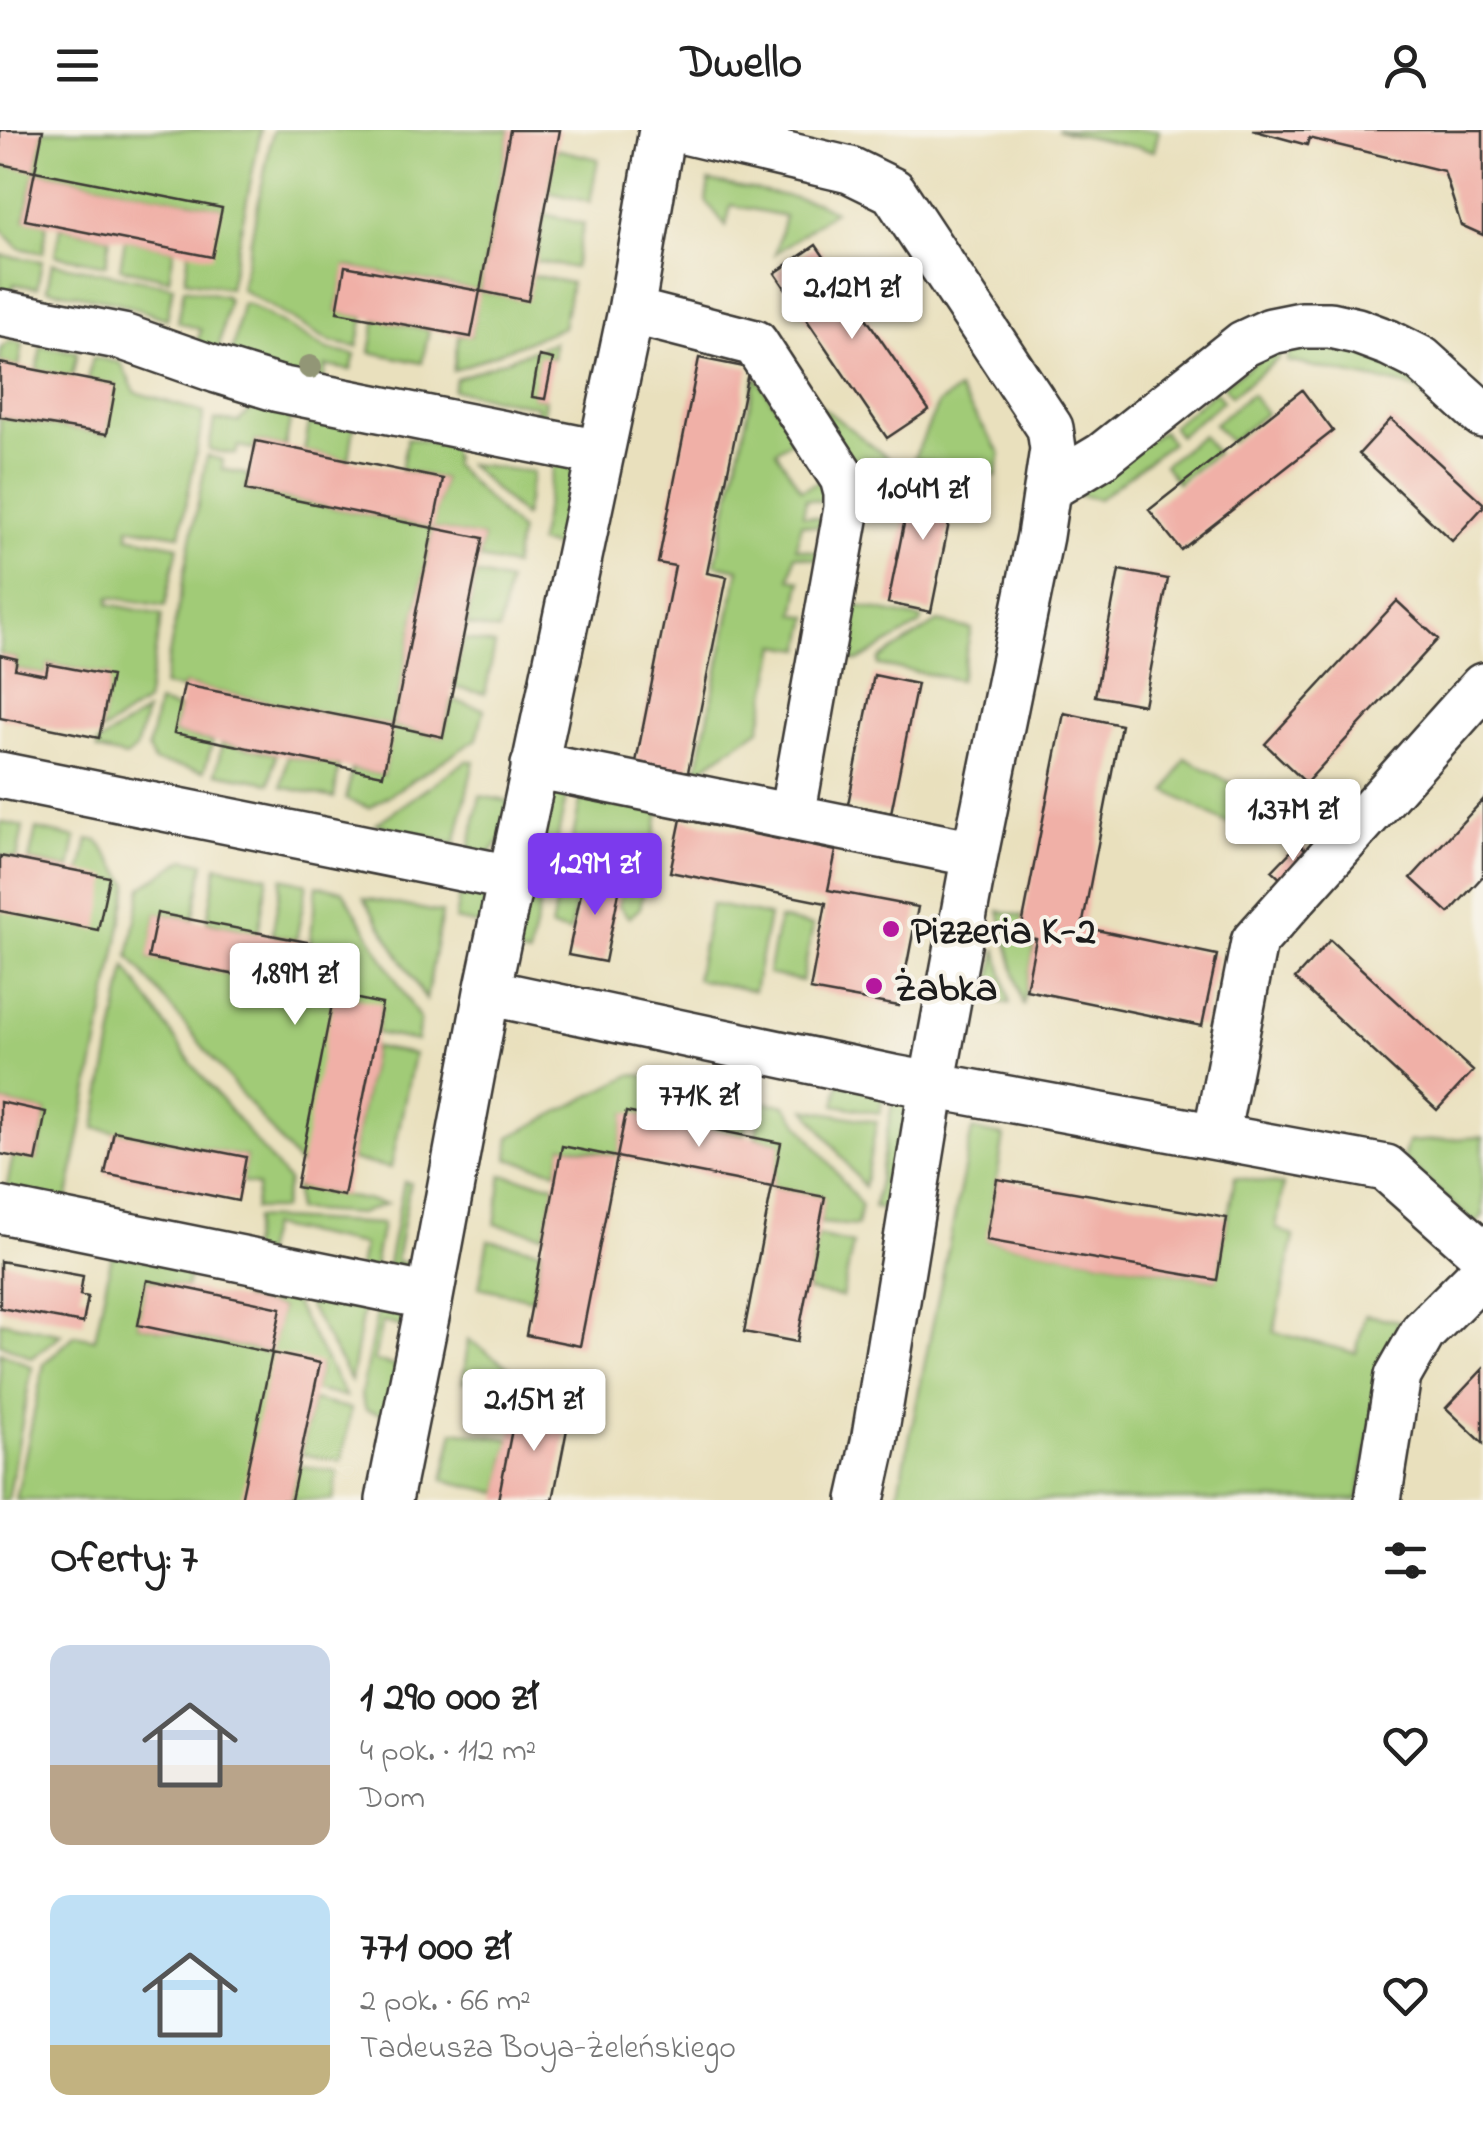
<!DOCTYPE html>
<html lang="pl">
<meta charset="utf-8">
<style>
:root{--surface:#fff;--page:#f6f6f6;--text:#222;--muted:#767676;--accent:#7c3aed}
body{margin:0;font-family:"Indie Flower",sans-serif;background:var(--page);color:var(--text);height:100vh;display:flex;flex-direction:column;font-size:38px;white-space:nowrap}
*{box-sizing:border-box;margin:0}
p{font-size:32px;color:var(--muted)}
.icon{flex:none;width:55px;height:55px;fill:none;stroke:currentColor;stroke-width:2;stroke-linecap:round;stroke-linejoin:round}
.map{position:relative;height:1370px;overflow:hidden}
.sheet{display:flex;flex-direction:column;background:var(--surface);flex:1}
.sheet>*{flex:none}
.price{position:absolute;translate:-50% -85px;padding:0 22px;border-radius:10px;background:#fff;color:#222;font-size:32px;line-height:65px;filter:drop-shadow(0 2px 5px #0008)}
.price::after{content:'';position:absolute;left:50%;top:60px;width:30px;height:22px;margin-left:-15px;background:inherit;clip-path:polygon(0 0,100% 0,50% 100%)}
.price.selected{background:var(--accent);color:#fff}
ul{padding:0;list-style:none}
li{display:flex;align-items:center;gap:30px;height:250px;padding:0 50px}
li span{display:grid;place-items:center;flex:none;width:280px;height:200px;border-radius:20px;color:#555}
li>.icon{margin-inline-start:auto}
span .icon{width:120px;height:120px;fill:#fffc;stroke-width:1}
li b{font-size:42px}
h2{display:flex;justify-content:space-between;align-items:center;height:120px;padding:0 50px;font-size:42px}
header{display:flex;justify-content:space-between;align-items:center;height:130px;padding:0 50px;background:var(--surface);font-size:45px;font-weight:700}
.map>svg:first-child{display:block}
.green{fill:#a1cb77;stroke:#5e744a;stroke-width:2.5}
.building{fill:#f0b0a7}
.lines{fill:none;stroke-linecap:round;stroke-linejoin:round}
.minor-casing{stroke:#3b3934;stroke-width:50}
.minor{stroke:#fff;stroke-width:45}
.tree{fill:#929676}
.poi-dot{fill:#b5179e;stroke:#f7f3e8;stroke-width:4}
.labels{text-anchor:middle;stroke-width:8;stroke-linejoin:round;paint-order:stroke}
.poi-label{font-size:40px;font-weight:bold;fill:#1c1c1c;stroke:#f7f3e8;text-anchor:start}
</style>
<header><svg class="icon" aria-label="menu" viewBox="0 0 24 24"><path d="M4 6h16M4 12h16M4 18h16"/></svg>Dwello<svg class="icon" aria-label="person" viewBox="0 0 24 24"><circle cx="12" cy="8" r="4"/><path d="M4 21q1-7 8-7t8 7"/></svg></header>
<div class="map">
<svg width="1483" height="1370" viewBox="0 0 1483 1370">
<rect width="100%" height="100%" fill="#f7f3e8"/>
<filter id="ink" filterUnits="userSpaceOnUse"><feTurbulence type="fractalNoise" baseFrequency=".01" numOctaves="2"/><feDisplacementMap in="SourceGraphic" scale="20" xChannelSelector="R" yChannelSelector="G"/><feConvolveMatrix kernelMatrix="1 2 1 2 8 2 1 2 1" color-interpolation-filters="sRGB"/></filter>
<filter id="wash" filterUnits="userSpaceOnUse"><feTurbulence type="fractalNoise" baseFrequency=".0048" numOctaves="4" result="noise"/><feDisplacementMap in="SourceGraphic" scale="40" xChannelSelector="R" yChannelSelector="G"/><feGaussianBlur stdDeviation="2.25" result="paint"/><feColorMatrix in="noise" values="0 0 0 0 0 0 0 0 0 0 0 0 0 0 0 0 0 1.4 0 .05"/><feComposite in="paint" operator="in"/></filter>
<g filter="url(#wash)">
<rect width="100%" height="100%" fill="#e9e0bd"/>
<path class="green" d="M 43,0 L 261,0 L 229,158 L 185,150 L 189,122 L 221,78 L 35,41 L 25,89 L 47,94 L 43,123 L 19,118 L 0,98 L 0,34 L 35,40 Z
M 273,0 L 510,0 L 480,161 L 527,170 L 532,145 L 571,153 L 563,197 L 453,241 L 459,205 L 471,206 L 479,161 L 346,136 L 337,181 L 364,187 L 357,217 L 331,212 L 241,159 Z
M 1057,0 L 1159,0 L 1154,21 Z
M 556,19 L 598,29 L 590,72 L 548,62 Z
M 709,51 L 816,72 L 834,81 L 775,124 L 785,86 L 731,75 L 726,96 L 706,71 Z
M 544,84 L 584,94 L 574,138 L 535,131 Z
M 60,97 L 110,107 L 106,135 L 55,125 Z
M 125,109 L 174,119 L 169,149 L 120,138 Z
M 0,125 L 42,131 L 37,158 L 14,154 L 10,174 L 0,173 Z
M 52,133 L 173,156 L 167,189 L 116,172 L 47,159 Z
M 184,158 L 225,166 L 228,170 L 217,228 L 194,221 L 201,200 L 178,192 Z
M 246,173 L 329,220 L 355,225 L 351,240 L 326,236 L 322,258 L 230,233 L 242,174 Z
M 376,189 L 429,200 L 422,233 L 370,222 Z
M 10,211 L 23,213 L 19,237 L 0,233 L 0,219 Z
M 1327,211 L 1372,224 L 1455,279 L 1447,288 L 1415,258 L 1287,231 L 1291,213 Z
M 554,212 L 553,229 L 540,227 L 533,267 L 545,269 L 541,299 L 533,300 L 537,276 L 453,260 L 456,249 Z
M 1281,215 L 1278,229 L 1231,266 L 1223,255 Z
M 41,216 L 77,222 L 72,247 L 37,240 Z
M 93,227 L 121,233 L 135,262 L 204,283 L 180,405 L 129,397 L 128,406 L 178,416 L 165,476 L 110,467 L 109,474 L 162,485 L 146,572 L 100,603 L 110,546 L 49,534 L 46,545 L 15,539 L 17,529 L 0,525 L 0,287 L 106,304 L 115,255 L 87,250 Z
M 756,246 L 796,307 L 776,321 L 801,360 L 823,349 L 829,373 L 806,369 L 803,385 L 826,390 L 826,398 L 801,394 L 796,418 L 821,423 L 820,430 L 795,425 L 790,449 L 801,451 L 795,484 L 809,487 L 802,519 L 777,515 L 760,599 L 697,641 L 739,439 L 715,434 Z
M 958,260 L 1001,324 L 996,346 L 914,328 L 938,274 Z
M 1215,261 L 1223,271 L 1179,306 L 1172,296 Z
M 1251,264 L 1266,283 L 1230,312 L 1214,294 Z
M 809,267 L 893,332 L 860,347 Z
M 256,275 L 291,286 L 285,317 L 256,311 L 254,319 L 238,316 L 236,324 L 209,320 L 214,290 L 238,292 Z
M 310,289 L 354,297 L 349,330 L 304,321 Z
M 1163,301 L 1171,313 L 1099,369 L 1067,363 Z
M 1202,305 L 1216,323 L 1177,353 L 1164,335 Z
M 407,308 L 452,316 L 453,335 L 520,402 L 513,436 L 479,429 L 483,408 L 433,398 L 393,596 L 443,607 L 451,570 L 484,579 L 477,609 L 369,678 L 346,669 L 352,639 L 383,645 L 392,596 L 184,555 L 183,559 L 163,556 L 207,326 L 223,330 L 222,339 L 249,345 L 246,360 L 432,398 L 443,349 L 401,340 Z
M 556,325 L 577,343 L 561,418 L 538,413 Z
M 468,334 L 533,342 L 524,387 L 471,337 Z
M 476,444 L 508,452 L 499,501 L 466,495 Z
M 843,473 L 922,489 L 921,494 L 858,531 L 832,526 Z
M 938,492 L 971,499 L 960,550 L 878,535 L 879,529 Z
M 463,509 L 495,515 L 485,564 L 453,557 Z
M 158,573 L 179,579 L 174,603 L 213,611 L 204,641 L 154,632 L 148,619 Z
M 146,582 L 136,619 L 126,627 L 97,620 L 97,614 Z
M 222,613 L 276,624 L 270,653 L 216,643 Z
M 287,626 L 339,636 L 334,668 L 282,657 Z
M 1185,628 L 1246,661 L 1228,694 L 1167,661 Z
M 466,631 L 474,631 L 455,714 L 376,694 Z
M 569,654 L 554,724 L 531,718 L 543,665 Z
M 583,657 L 661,673 L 640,778 L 629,788 L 619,776 L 628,733 L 570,722 Z
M 480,666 L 508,671 L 503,706 L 490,723 L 468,725 Z
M 0,692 L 23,697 L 17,729 L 0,726 Z
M 36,699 L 76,708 L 70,739 L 29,731 Z
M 88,709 L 98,711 L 129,754 L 67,1072 L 6,1060 L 13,1026 L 37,1030 L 46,982 L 0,972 L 0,781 L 81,742 Z
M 185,729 L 204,733 L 193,790 L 157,783 L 149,828 L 334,864 L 343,820 L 310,813 L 317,755 L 343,761 L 420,890 L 417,911 L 376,903 L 382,874 L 300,1036 L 129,826 L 142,757 Z
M 528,732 L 548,737 L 529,826 L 509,821 Z
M 217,736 L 268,746 L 258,803 L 207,792 Z
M 563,737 L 581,740 L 570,802 L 551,798 Z
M 282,748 L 307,754 L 296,810 L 272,805 Z
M 462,748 L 480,757 L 488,775 L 484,796 L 455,790 Z
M 364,768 L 442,783 L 426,870 Z
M 711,774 L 769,786 L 754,861 L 696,849 Z
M 999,781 L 1024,786 L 1020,806 L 1036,809 L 1023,876 Z
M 779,789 L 813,796 L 802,851 L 768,844 Z
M 997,818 L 1010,874 L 988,870 Z
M 126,837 L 192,934 L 288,1051 L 282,1079 L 254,1079 L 258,1056 L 241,1052 L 246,1027 L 95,998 Z
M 374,917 L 414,924 L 391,1038 L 351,1030 Z
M 633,944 L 671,951 L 664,990 L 626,983 L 618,1025 L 563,1016 L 557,1041 L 508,1029 L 510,1007 Z
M 839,953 L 884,961 L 880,983 L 835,975 Z
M 684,954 L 750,966 L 744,1005 L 677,992 Z
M 894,963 L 908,970 L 896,1081 L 874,1078 Z
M 761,972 L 785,975 L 861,1075 L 857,1096 L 820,1093 L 824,1067 L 772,1057 L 780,1013 L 756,1007 Z
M 806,979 L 877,992 L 864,1057 Z
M 972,1000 L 1004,1006 L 987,1110 L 1216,1150 L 1235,1047 L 1283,1055 L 1276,1098 L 1294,1107 L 1274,1202 L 1356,1223 L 1365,1185 L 1400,1191 L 1387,1220 L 1358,1370 L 897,1370 Z
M 1483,1007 L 1483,1086 L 1475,1094 L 1403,1029 L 1408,1012 Z
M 502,1045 L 555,1055 L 545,1105 L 495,1094 Z
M 404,1052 L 410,1053 L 396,1131 L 416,1135 L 414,1147 L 385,1149 Z
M 296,1057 L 386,1074 L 359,1084 L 296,1080 Z
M 255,1088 L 382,1094 L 372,1147 L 358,1144 L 363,1115 L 270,1096 L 263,1124 L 249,1123 Z
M 817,1106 L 853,1114 L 842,1167 L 807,1161 Z
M 488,1110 L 542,1120 L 532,1169 L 479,1157 Z
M 112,1124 L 191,1137 L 186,1158 L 147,1150 L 138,1195 L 271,1223 L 281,1178 L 242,1169 L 246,1150 L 286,1158 L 346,1267 L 314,1260 L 320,1234 L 241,1370 L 16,1370 L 44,1234 L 75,1205 L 95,1209 Z
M 300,1160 L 364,1174 L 351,1251 Z
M 380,1168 L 406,1181 L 404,1197 L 382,1192 L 374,1231 L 396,1236 L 388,1286 L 366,1280 L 361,1265 Z
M 0,1192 L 0,1191 L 62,1204 L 32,1228 L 0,1213 Z
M 468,1210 L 472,1212 L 509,1237 L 463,1252 Z
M 0,1222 L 32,1237 L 8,1370 L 0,1370 Z
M 312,1270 L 351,1279 L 342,1331 L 301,1324 Z
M 454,1301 L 510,1309 L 500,1363 L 443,1350 Z
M 298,1335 L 338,1342 L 333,1370 L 291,1370 Z"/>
<g id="blocks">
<path class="building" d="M 0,0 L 43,0 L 35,41 L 222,78 L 212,127 L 25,90 L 35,41 L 0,34 Z
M 510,0 L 560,0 L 528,171 L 480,161 L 471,207 L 337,182 L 345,136 L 480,161 Z
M 1252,0 L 1483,0 L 1483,105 L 1461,95 L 1444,41 L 1309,8 L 1307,15 Z
M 816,115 L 929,280 L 887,308 L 775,143 Z
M 539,226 L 553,229 L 545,269 L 532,267 Z
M 699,228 L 749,238 L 707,443 L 727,447 L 688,642 L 636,632 L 675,436 L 658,433 Z
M 0,233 L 116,255 L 107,304 L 0,287 Z
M 1302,260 L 1333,301 L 1181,420 L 1149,380 Z
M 1391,289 L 1483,373 L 1483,377 L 1452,411 L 1359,324 Z
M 256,311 L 443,349 L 433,398 L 246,360 Z
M 914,344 L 957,353 L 931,482 L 888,473 Z
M 433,398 L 483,408 L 443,607 L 393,596 Z
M 1119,440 L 1168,449 L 1144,575 L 1095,566 Z
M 1397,471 L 1438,509 L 1306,653 L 1265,614 Z
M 0,525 L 17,529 L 15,539 L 46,545 L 48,534 L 111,546 L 99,608 L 0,588 Z
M 874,545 L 917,554 L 891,683 L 848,674 Z
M 184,555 L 393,596 L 383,645 L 174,603 Z
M 1064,583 L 1121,595 L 1082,797 L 1217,825 L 1202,896 L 1026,860 L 1036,809 L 1020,806 Z
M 1483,670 L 1483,746 L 1449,783 L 1411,748 Z
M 681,689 L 836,721 L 828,760 L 918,777 L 899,876 L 810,860 L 826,773 L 670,742 Z
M 1299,713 L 1313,727 L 1287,755 L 1272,741 Z
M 0,726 L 109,747 L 98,800 L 0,781 Z
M 585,744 L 621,752 L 605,832 L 568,825 Z
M 157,783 L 343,819 L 334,864 L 382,874 L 344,1066 L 296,1057 L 334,864 L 148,828 Z
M 1330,810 L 1473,941 L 1437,980 L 1295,849 Z
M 0,972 L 46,982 L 36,1031 L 0,1024 Z
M 626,982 L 781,1013 L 772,1057 L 617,1027 Z
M 114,1001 L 246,1027 L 238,1071 L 105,1044 Z
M 562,1016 L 617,1027 L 580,1216 L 526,1205 Z
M 997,1049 L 1227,1088 L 1217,1150 L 986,1110 Z
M 772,1057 L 825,1067 L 797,1212 L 744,1202 Z
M 0,1131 L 83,1146 L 80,1165 L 88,1167 L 83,1193 L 0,1178 Z
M 147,1150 L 281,1178 L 272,1223 L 138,1195 Z
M 272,1223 L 320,1233 L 313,1266 L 291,1370 L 241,1370 Z
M 1483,1239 L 1483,1313 L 1446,1278 Z
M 517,1274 L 570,1284 L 553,1370 L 498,1370 Z"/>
</g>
</g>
<g filter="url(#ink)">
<use href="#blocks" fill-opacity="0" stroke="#3b3934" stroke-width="2.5"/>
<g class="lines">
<defs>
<path id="minor" d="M 680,0 L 850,40 L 893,61 L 1050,298 L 1053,319 L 1040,406 L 975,724 L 932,956 L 874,1312 L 861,1370
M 631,181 L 755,213 L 843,348 L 847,363 L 847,378 L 792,686
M 0,183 L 123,207 L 217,240 L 279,259 L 600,323
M 1047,359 L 1102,326 L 1243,214 L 1271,201 L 1301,195 L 1330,195 L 1357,201 L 1389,213 L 1421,229 L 1483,285
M 534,635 L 975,724
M 0,645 L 511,748
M 487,862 L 893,948 L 1386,1038 L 1483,1124
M 1216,1006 L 1254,812 L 1483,556
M 0,1080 L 430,1167
M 389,1370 L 430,1167 L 487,862 L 631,181 L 662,0
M 1378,1370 L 1398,1246 L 1423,1202 L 1483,1142"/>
</defs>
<use href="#minor" class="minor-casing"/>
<use href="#minor" class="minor"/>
</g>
<circle class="tree" cx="310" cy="237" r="12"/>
</g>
<g class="poi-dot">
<circle cx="891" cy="799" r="10"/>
<circle cx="874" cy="856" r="10"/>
</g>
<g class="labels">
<g class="poi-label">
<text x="911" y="813">Pizzeria K-2</text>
<text x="894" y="870">Żabka</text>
</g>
</g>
</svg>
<b class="price" style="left:852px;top:212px">2.12M zł</b>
<b class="price" style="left:923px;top:413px">1.04M zł</b>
<b class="price" style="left:1293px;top:734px">1.37M zł</b>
<b class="price selected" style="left:595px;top:788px">1.29M zł</b>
<b class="price" style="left:295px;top:898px">1.89M zł</b>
<b class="price" style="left:699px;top:1020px">771K zł</b>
<b class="price" style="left:534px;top:1324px">2.15M zł</b>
</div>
<section class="sheet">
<h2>Oferty: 7<svg class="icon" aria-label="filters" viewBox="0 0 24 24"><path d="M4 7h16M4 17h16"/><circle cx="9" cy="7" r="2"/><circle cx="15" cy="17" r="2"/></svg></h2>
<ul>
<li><span style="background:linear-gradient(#c9d6e8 60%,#b9a48a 0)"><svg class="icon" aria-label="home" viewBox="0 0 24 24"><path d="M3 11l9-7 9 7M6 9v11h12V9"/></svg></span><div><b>1 290 000 zł</b><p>4 pok. · 112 m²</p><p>Dom</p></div><svg class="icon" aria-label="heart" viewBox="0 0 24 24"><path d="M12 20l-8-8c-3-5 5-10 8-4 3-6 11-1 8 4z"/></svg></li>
<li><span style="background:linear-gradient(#bfe0f5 75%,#c2b280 0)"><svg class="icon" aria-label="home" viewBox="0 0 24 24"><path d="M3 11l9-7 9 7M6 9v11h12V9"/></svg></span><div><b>771 000 zł</b><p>2 pok. · 66 m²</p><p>Tadeusza Boya-Żeleńskiego</p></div><svg class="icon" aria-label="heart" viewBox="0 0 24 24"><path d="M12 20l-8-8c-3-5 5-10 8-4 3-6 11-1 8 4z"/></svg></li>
</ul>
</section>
